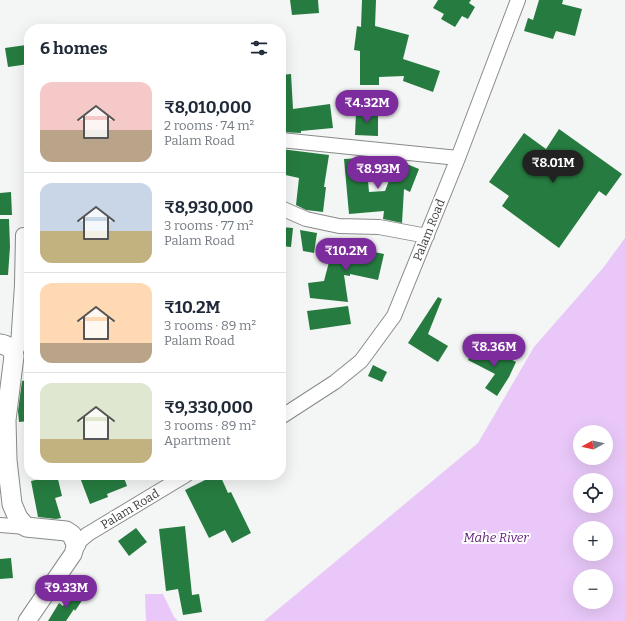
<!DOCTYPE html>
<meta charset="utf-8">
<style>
:root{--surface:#fff;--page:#f2f2f3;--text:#1f2937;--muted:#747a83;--line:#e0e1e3;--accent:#7d2c9d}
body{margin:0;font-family:Bitter,serif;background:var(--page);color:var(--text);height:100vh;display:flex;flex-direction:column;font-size:15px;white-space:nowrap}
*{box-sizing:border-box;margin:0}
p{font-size:13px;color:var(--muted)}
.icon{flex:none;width:22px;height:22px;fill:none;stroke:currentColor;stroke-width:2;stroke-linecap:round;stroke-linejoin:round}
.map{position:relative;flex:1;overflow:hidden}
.sheet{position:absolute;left:24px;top:24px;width:262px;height:456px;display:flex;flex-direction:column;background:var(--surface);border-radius:16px;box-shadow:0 4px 16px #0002}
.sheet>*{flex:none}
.needle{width:26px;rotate:262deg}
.buttons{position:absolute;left:573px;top:425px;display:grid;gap:8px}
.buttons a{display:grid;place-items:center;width:40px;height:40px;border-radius:50%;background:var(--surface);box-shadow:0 4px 16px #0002;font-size:20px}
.price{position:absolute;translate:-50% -34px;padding:0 9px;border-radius:14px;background:var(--accent);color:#fff;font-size:13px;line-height:26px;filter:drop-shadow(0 1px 2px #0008)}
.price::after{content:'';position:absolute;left:50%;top:24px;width:12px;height:9px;margin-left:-6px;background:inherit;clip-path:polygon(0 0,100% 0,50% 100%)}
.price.active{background:#222;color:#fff}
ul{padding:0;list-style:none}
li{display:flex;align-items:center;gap:12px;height:100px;padding:0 16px}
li+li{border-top:1px solid var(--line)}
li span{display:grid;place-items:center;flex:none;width:112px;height:80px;border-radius:12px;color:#555}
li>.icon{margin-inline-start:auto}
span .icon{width:48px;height:48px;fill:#fffc;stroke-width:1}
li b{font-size:17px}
h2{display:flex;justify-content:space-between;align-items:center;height:48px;padding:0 16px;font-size:17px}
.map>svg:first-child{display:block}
.water{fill:#e9c8f9;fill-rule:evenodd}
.building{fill:#267c40}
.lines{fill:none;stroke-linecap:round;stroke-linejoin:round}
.minor-casing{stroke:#888b89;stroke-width:16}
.tertiary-casing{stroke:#888b89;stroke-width:19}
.secondary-casing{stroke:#888b89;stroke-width:21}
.minor{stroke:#fff;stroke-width:14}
.tertiary{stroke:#fff;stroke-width:17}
.secondary{stroke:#fff;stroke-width:19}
.labels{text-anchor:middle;stroke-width:4;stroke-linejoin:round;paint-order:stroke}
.street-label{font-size:12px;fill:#3c3d3c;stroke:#fff}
.water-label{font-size:13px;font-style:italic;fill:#5f1c79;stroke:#fff}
</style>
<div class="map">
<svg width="625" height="621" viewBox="0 0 625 621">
<rect width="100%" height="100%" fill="#f3f6f4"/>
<path class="water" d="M 625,238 L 625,621 L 264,621 L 478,443 L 534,347 L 603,268 ZM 580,432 L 606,432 L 606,458 L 580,458 ZM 580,480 L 606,480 L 606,506 L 580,506 ZM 580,528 L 606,528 L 606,554 L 580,554 ZM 580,576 L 606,576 L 606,602 L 580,602 Z
M 145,594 L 163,594 L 174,617 L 178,621 L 146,621 Z"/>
<path class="building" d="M 290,0 L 318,0 L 319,13 L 292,15 Z
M 362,0 L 376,0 L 375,26 L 409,35 L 403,59 L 440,71 L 433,92 L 403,81 L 404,76 L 379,77 L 379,85 L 360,85 L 360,51 L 354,50 L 357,26 L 361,27 Z
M 438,0 L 471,0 L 469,3 L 475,7 L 468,19 L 462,16 L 455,27 L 441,19 L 444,14 L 433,8 Z
M 539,0 L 563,0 L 562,4 L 582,9 L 575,36 L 556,31 L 553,39 L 524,31 L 528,18 L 533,20 Z
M 26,45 L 29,64 L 8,67 L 5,48 Z
M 291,74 L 293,109 L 330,104 L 333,128 L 301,131 L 301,133 L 281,132 L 281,75 Z
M 356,112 L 378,112 L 378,136 L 355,135 Z
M 559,129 L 622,174 L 606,196 L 599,191 L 559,248 L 502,206 L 509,196 L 489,182 L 524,133 L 546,149 Z
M 281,149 L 329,155 L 324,187 L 326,187 L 323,212 L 306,210 L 296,205 L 299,178 L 281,174 Z
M 366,158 L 369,192 L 385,191 L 397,160 L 419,169 L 410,192 L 404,189 L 402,223 L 383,219 L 384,211 L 349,214 L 344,159 Z
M 11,192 L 12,215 L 0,215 L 0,193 Z
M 0,219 L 9,219 L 10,247 L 8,275 L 0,275 Z
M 281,227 L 293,228 L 291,247 L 281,246 Z
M 300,230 L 317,233 L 314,253 L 303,251 Z
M 340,245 L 384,254 L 378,280 L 350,274 L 350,276 L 344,275 L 348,302 L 310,298 L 308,283 L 324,281 L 329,262 L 331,263 L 335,248 L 339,249 Z
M 438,297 L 442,299 L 428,334 L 448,346 L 438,362 L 408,343 Z
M 348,306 L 351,324 L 310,330 L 307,311 Z
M 475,346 L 497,357 L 499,353 L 516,362 L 509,377 L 497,396 L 485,388 L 495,374 L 468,360 Z
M 373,365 L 387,372 L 382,382 L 368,376 Z
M 29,380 L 29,421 L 19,422 L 18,411 L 22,381 Z
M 57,475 L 62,496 L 55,498 L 61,518 L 56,519 L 38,517 L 31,481 Z
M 79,475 L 123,475 L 127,486 L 107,494 L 108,497 L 90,504 Z
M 215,475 L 220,475 L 228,493 L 231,492 L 251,533 L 232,543 L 225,530 L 209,538 L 185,490 Z
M 185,526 L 192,595 L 199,594 L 202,612 L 183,615 L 178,589 L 166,591 L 159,529 Z
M 136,528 L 147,542 L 129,556 L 118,541 Z
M 11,558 L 13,578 L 0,579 L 0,559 Z
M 72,592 L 83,599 L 75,611 L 74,609 L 66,621 L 48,621 L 59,603 L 63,606 Z"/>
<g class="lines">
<defs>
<path id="minor" d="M 281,140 L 458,158
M 281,208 L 306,219 L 339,226 L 379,227 L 427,236
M 14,356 L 18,346 L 22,285 L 23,235
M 281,417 L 335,382 L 361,361 L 394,316 L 458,158 L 518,0
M 0,525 L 26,527
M 76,544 L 88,534 L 186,475"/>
<path id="tertiary" d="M 27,621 L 73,554 L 76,544"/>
<path id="secondary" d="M 0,344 C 7,345 12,348 14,356 L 6,420 L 7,460 L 12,504 L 18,518 L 26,527 L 66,531 L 72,535 L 76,544"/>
</defs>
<use href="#minor" class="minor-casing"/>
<use href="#tertiary" class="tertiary-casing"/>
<use href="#secondary" class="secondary-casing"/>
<use href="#minor" class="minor"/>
<use href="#tertiary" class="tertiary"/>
<use href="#secondary" class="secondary"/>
</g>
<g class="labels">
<g class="street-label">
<text transform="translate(429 230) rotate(-68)" y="4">Palam Road</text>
<text transform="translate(130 509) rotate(-31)" y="4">Palam Road</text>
</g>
<g class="water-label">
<text x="496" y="542">Mahe River</text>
</g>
</g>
</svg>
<div class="buttons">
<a><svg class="needle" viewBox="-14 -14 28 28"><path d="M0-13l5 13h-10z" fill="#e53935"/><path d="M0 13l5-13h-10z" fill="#747a83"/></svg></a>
<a><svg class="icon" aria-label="locate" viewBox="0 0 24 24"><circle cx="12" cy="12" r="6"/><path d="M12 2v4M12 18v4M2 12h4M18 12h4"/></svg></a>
<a>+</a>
<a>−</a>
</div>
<b class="price" style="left:367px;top:124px">₹4.32M</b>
<b class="price active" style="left:553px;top:184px">₹8.01M</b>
<b class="price" style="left:378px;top:190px">₹8.93M</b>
<b class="price" style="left:346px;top:272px">₹10.2M</b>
<b class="price" style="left:494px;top:368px">₹8.36M</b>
<b class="price" style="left:66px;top:609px">₹9.33M</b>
<section class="sheet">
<h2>6 homes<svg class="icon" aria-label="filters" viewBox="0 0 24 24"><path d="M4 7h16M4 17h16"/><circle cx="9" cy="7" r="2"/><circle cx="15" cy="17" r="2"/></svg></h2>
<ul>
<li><span style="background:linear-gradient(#f6c9c9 60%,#b9a48a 0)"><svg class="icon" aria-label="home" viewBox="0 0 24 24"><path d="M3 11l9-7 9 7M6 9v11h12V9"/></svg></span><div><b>₹8,010,000</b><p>2 rooms · 74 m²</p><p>Palam Road</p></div></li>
<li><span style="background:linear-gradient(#c9d6e8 60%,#c2b280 0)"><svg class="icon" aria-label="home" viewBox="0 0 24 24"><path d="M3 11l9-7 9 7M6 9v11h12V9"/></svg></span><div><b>₹8,930,000</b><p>3 rooms · 77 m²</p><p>Palam Road</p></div></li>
<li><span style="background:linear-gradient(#ffd9b3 75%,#b9a48a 0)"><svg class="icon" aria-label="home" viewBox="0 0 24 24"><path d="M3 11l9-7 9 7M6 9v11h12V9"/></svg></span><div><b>₹10.2M</b><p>3 rooms · 89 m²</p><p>Palam Road</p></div></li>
<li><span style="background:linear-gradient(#dfe7d0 70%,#c2b280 0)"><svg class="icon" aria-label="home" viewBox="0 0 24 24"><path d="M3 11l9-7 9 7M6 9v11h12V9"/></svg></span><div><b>₹9,330,000</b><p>3 rooms · 89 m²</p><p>Apartment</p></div></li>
</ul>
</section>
</div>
